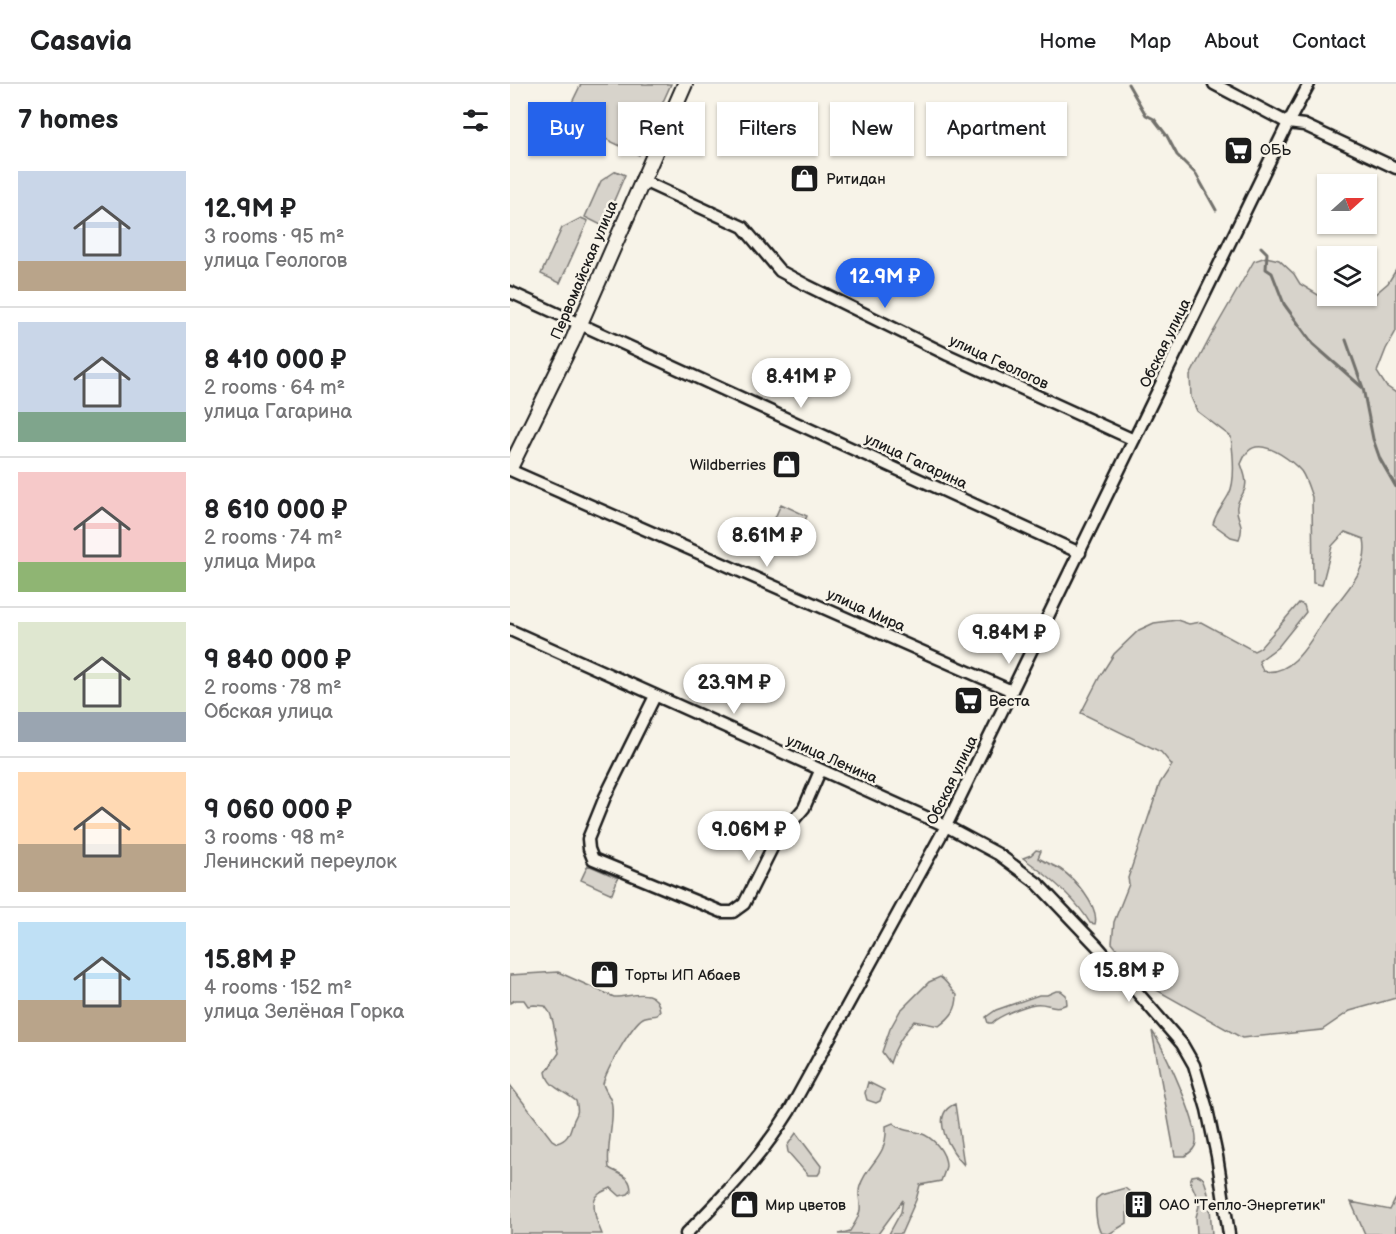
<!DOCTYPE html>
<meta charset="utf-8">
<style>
:root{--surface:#fff;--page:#f2f2f2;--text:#202124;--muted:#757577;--line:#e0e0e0;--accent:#2563eb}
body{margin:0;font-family:"Balsamiq Sans",sans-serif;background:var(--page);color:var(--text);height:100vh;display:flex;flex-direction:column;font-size:22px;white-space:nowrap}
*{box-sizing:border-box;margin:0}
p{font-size:20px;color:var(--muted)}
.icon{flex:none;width:33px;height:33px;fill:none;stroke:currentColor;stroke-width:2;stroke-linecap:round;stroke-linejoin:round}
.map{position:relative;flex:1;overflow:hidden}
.panel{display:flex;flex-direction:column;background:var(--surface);width:510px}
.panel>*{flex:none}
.guide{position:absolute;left:18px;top:18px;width:570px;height:54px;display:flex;gap:12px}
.needle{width:39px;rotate:69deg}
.tools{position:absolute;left:807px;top:90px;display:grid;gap:12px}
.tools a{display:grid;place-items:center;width:60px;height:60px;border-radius:0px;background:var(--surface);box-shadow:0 2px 4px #0004;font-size:30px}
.price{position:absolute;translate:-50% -51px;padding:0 14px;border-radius:21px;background:#fff;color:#222;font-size:20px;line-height:39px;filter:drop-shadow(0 2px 3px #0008)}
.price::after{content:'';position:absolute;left:50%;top:36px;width:18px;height:14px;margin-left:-9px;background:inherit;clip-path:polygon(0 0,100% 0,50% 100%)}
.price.active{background:var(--accent);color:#fff}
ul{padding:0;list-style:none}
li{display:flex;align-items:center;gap:18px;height:150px;padding:0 18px}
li+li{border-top:2px solid var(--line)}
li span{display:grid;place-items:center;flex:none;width:168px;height:120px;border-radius:0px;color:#555}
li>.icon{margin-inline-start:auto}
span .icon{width:72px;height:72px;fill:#fffc;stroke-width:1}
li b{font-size:26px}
h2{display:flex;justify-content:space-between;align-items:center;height:72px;padding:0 18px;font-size:26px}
.pill{padding:0 21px;border-radius:0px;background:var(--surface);box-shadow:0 2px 4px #0004;font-size:21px;line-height:54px}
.pill.active{background:var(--accent);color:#fff}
header{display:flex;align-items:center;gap:36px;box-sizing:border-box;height:84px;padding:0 30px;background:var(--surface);border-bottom:2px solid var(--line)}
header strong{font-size:28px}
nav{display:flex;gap:33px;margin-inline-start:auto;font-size:21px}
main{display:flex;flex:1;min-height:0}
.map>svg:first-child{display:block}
.green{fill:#d7d3cb;stroke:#7a7874;stroke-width:1.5}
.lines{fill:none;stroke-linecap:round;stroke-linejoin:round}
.stream{stroke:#72716c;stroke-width:3}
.minor-casing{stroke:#1c1c1c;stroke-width:15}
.major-casing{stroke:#1c1c1c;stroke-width:18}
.minor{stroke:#f7f3e8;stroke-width:10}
.major{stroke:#f7f3e8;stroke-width:14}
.labels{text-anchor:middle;stroke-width:5;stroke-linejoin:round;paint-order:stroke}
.poi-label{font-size:15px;fill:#1c1c1c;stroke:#f7f3e8;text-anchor:start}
.street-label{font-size:15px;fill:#1c1c1c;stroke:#f7f3e8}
</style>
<header>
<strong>Casavia</strong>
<nav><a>Home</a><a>Map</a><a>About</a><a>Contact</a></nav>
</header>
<main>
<section class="panel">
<h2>7 homes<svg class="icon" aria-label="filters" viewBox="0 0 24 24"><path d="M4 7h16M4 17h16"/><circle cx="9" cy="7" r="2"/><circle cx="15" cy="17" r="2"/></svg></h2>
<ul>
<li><span style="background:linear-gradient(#c9d6e8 75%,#b9a48a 0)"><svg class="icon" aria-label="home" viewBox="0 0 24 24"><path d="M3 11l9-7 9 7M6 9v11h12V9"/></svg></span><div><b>12.9M ₽</b><p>3 rooms · 95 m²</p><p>улица Геологов</p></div></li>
<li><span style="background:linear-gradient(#c9d6e8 75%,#7fa58c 0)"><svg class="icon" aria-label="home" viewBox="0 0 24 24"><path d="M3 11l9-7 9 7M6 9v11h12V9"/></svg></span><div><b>8 410 000 ₽</b><p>2 rooms · 64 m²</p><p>улица Гагарина</p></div></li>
<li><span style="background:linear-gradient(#f6c9c9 75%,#8fb573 0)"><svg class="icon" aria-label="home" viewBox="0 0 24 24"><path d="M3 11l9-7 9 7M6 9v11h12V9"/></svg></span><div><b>8 610 000 ₽</b><p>2 rooms · 74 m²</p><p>улица Мира</p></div></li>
<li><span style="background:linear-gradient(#dfe7d0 75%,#9aa5b1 0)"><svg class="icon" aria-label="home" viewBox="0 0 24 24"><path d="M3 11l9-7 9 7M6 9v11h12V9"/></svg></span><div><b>9 840 000 ₽</b><p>2 rooms · 78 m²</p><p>Обская улица</p></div></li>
<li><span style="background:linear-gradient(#ffd9b3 60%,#b9a48a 0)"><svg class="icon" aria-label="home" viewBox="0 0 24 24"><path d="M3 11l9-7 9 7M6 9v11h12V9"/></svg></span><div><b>9 060 000 ₽</b><p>3 rooms · 98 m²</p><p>Ленинский переулок</p></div></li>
<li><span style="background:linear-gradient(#bfe0f5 65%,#b9a48a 0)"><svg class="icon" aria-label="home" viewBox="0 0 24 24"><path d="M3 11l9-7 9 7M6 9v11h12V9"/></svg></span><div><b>15.8M ₽</b><p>4 rooms · 152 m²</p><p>улица Зелёная Горка</p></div></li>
</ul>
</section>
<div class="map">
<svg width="886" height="1150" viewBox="0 0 886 1150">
<rect width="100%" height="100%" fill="#f7f3e8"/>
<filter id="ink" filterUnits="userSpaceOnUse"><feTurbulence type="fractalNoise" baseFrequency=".0167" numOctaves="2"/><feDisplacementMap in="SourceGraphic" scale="12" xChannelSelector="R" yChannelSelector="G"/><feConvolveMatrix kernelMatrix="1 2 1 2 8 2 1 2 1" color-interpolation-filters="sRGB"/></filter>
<g filter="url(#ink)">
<path class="green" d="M 71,0 L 161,0 L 129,71 L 54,35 Z
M 106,87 L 115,91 L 93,142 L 75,133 L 91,97 Z
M 71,134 L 78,137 L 50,199 L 31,190 L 52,144 Z
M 756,173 L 769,176 L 784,190 L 790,200 L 813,214 L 864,211 L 878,199 L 886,186 L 886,247 L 876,265 L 867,288 L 876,302 L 886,309 L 886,914 L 840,927 L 812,946 L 732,954 L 634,899 L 602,859 L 604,838 L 619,800 L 618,794 L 650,699 L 662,681 L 651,668 L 571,629 L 590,592 L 604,570 L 629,546 L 644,539 L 667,536 L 679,540 L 691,538 L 744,567 L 750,564 L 789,519 L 794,521 L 796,528 L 768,563 L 749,577 L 753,587 C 786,593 803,550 819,529 C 836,508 860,484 854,455 L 835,448 L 822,462 L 812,501 L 803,499 L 802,413 C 799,405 796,394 791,387 C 782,377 760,360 746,363 C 737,365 734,373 731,380 C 734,389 739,400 733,409 C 731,413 728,416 727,422 C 725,435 736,439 729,455 L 721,453 L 703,440 C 706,428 714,420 719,410 C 726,397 723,368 721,353 L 687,327 L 681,313 L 680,292 L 702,250 L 744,177 Z
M 271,420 L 297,432 L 290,446 L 265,434 Z
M 526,766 L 531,767 L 528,774 C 535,778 543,781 550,785 C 564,794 590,823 585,840 L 580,839 C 565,813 537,791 513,774 L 521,771 Z
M 78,781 L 108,794 L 102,810 L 71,796 Z
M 48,888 L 104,913 C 119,914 147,900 150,927 L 147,931 C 143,932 137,932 133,934 C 122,940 96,987 93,1000 C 95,1007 102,1015 102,1022 C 104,1041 96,1062 99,1084 C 111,1091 121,1092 121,1107 L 118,1110 L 110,1112 L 101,1104 C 97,1106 91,1108 88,1111 C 79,1119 88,1141 92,1150 L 0,1150 L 0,1001 L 42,1056 L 47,1059 C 57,1056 59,1051 62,1041 C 65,1030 70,1032 66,1017 C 55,1007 38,1004 36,988 L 49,969 L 43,938 L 40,929 L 35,922 L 24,921 L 18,922 L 14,916 L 5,916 L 0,919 L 0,891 Z
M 430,893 C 437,897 440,905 447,911 C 447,926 441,933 429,942 L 404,937 C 393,950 385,962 380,979 L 372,968 L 380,945 L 390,927 L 419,898 Z
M 546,907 L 551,907 L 556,911 L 557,920 C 543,927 538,918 525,920 C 514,922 488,932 482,939 L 478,939 L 476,933 L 486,926 L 529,911 L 537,911 Z
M 642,947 C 654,964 688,1038 686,1058 C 686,1065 679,1069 675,1072 L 665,1072 Z
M 358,998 L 374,1006 L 370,1017 L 366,1019 L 357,1016 L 355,1009 Z
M 445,1020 L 454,1081 C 441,1068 418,1031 445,1020 Z
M 383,1039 C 394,1048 398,1046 410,1049 C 423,1053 436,1068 436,1082 C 435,1087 433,1092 431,1097 L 410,1101 L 406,1116 L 391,1150 L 379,1150 L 391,1128 L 393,1116 L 368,1150 L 329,1150 L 340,1147 C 344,1140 349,1134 350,1126 C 351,1118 347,1110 350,1102 C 358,1078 378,1073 376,1042 Z
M 286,1049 L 311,1082 L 310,1088 L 308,1091 L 298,1091 L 278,1068 L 277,1062 Z
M 688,1091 L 693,1094 C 701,1111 700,1131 702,1150 L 687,1150 L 686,1133 L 689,1122 L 688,1115 L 680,1097 L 682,1092 Z
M 615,1104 L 620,1108 L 617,1117 L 617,1139 L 599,1150 L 591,1149 C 586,1142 585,1123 586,1115 L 591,1111 Z
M 886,1114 L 886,1150 L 855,1150 L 841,1118 L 880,1126 Z"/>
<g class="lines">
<path class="stream" d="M 618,0 L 636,31 L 644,35 L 657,52 L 667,71 L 686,90 L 706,126
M 751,163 L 757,169 L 756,185 L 762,189 L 774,220 L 803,260 L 853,304
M 836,256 L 853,304 L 863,355 L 870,375 L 886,403"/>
<defs>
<path id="minor" d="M 704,0 L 778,39 L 794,41 L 886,84
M 131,96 L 233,143 L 270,187 L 298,202 L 438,271 L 624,356
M 0,208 L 570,469
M 0,386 L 502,607
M 0,546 L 436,742 L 488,770 L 527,799 L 588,863 L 672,960 L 684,981 L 697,1025 L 707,1072 L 719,1150
M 145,612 L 95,713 L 78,755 L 79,765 L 83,775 L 212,828 L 223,828 L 234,820 L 265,758 L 294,724 L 310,687
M 176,1150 C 217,1108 249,1076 280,1026 L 436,742 L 778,39 L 799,0"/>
<path id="major" d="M 0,384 L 62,258 L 175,0"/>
</defs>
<use href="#minor" class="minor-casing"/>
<use href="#major" class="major-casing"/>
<use href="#minor" class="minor"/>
<use href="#major" class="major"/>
</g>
</g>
<defs>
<symbol id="supermarket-square" viewBox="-11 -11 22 22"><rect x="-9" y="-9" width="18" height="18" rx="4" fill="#1c1c1c" stroke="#f7f3e8"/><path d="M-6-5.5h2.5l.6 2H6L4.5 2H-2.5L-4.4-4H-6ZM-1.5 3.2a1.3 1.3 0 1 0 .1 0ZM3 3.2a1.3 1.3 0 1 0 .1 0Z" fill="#fff"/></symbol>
<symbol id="shop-square" viewBox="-11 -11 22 22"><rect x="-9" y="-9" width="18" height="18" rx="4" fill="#1c1c1c" stroke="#f7f3e8"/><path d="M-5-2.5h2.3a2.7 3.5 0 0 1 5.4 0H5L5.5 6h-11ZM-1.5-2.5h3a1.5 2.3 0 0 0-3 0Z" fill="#fff"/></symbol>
<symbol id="building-square" viewBox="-11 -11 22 22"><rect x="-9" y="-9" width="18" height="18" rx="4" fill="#1c1c1c" stroke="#f7f3e8"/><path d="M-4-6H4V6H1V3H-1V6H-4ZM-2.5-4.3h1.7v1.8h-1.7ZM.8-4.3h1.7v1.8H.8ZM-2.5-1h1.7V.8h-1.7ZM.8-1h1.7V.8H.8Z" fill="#fff"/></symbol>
</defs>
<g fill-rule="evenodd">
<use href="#supermarket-square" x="712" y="50" width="33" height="33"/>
<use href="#shop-square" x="278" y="78" width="33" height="33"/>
<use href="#shop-square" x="260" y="364" width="33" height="33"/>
<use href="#supermarket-square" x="442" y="600" width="33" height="33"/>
<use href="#shop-square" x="78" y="874" width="33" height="33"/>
<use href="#shop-square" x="218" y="1104" width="33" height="33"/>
<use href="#building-square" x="612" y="1104" width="33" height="33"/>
</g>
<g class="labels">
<g class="poi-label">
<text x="750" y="71">ОБЬ</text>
<text x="316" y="100">Ритидан</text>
<text x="256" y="386" text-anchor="end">Wildberries</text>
<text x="479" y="622">Веста</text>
<text x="115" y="896">Торты ИП Абаев</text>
<text x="255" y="1126">Мир цветов</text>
<text x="649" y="1126">ОАО "Тепло-Энергетик"</text>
</g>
<g class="street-label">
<text transform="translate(74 186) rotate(-67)" y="5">Первомайская улица</text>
<text transform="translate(655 259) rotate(-64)" y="5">Обская улица</text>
<text transform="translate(489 278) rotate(25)" y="5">улица Геологов</text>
<text transform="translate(406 377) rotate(25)" y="5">улица Гагарина</text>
<text transform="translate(356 526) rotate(24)" y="5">улица Мира</text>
<text transform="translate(322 675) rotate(24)" y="5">улица Ленина</text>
<text transform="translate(442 696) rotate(-64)" y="5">Обская улица</text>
</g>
</g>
</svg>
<div class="tools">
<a><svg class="needle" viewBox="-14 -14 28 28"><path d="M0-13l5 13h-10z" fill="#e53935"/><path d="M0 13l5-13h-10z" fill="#757577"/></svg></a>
<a><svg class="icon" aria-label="layers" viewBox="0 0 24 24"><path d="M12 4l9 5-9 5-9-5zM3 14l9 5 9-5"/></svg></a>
</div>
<b class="price active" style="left:375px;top:225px">12.9M ₽</b>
<b class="price" style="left:291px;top:325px">8.41M ₽</b>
<b class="price" style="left:257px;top:484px">8.61M ₽</b>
<b class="price" style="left:499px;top:581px">9.84M ₽</b>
<b class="price" style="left:224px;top:631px">23.9M ₽</b>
<b class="price" style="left:239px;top:778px">9.06M ₽</b>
<b class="price" style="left:619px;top:919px">15.8M ₽</b>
<div class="guide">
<a class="pill active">Buy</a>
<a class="pill">Rent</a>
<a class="pill">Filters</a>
<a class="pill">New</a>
<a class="pill">Apartment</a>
</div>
</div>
</main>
